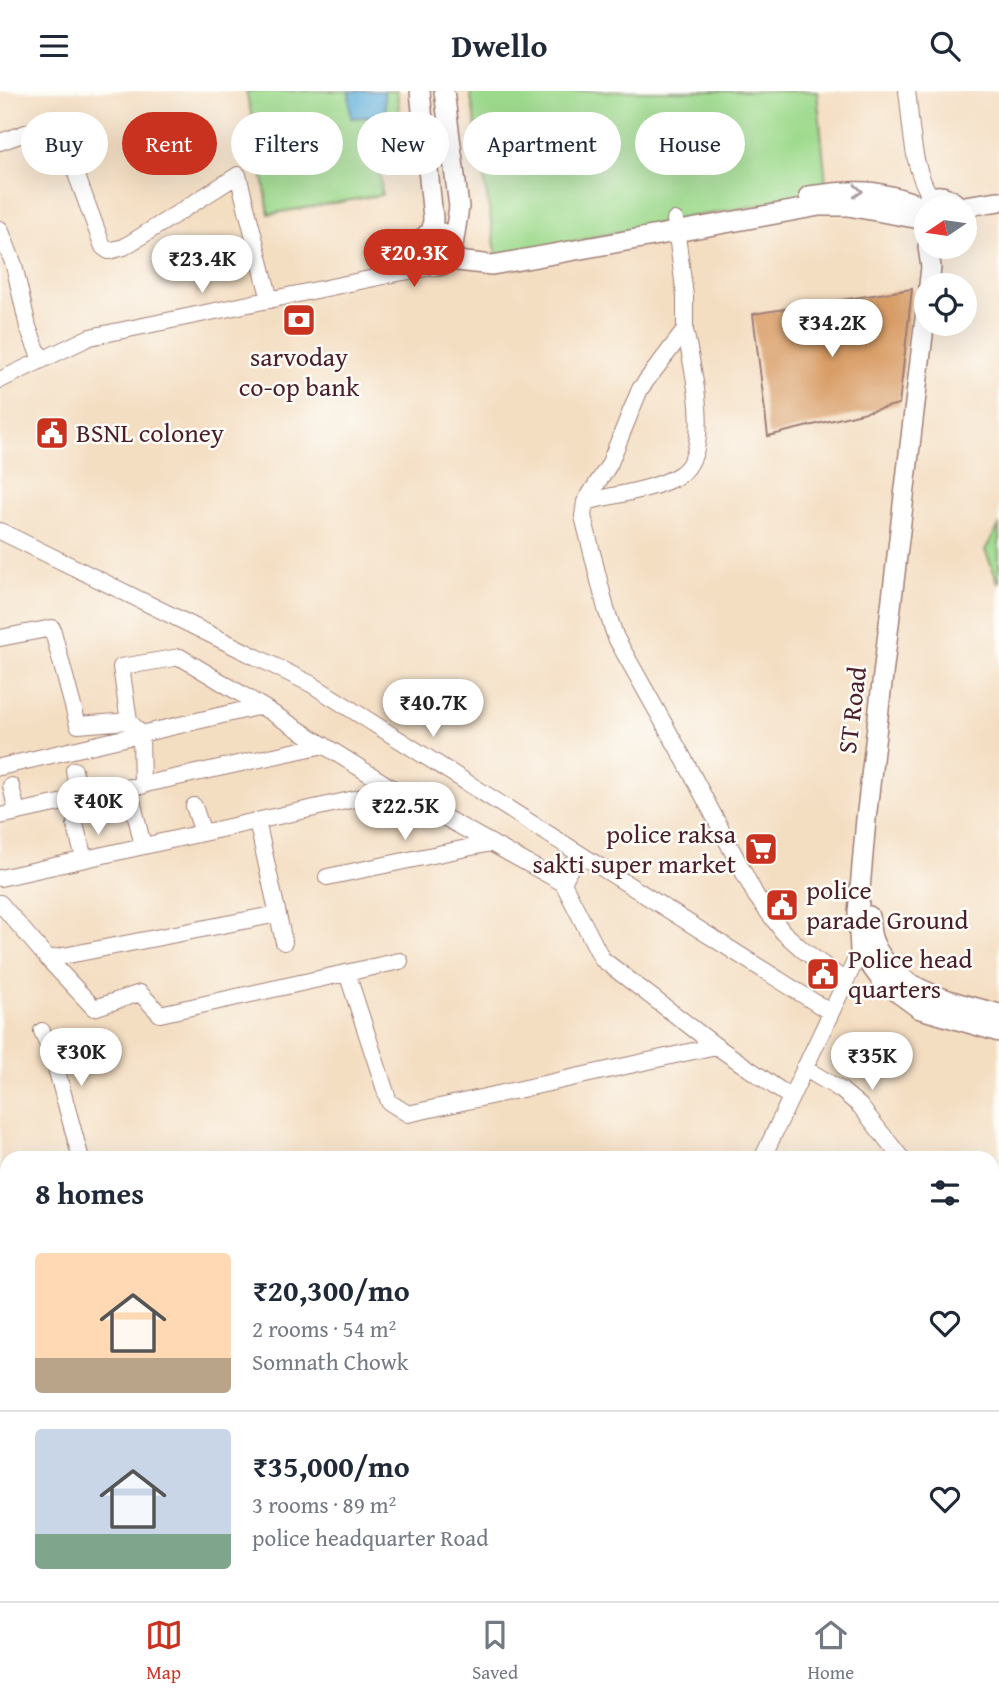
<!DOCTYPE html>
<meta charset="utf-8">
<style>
:root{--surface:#fff;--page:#f6f6f7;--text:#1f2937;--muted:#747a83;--line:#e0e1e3;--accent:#c8321e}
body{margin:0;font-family:"Gentium Book Plus",serif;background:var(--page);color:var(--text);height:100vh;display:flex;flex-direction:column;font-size:26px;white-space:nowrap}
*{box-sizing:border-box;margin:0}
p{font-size:23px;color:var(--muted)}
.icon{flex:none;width:38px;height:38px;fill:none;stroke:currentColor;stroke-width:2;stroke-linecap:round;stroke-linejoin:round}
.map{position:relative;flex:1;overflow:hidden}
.panel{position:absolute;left:0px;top:1060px;width:999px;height:450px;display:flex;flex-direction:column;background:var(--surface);border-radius:21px 21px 0 0;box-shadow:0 7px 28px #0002}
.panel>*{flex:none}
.hud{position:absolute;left:21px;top:21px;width:957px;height:63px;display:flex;gap:14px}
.needle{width:46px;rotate:257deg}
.buttons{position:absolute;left:914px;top:105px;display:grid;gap:14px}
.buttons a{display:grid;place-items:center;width:63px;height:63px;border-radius:50%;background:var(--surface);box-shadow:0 7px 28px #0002;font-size:35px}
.price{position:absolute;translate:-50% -60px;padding:0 16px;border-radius:24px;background:#fff;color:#222;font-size:23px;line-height:46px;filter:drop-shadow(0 2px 4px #0008)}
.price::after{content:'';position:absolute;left:50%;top:42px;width:21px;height:16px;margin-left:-10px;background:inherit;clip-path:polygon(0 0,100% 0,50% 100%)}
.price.current{background:var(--accent);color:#fff}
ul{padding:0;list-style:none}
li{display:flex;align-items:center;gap:21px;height:175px;padding:0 35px}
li+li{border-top:2px solid var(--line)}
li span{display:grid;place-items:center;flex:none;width:196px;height:140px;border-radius:7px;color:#555}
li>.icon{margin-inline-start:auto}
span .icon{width:84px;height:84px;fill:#fffc;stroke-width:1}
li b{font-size:30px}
h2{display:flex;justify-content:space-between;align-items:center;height:84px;padding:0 35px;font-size:30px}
.tag{padding:0 24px;border-radius:32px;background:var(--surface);box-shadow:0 7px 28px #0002;font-size:24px;line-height:63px}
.tag.current{background:var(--accent);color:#fff}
header{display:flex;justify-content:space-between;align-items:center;height:91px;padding:0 35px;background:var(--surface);font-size:32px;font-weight:700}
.dock{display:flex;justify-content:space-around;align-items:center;height:98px;border-top:2px solid var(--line);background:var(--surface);font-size:19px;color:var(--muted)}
.dock a{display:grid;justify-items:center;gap:4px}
.dock .current{color:var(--accent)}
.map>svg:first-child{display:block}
.green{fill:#9eda8d;stroke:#747c5c;stroke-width:2}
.water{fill:#61b0db;stroke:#566883;stroke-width:2}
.building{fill:#d99e68}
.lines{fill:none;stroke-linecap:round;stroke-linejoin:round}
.minor-casing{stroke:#9f7e76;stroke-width:18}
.major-casing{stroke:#9f7e76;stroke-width:22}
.minor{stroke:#fff;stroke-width:16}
.major{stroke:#fff;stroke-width:19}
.oneway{stroke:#ae9aa0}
.labels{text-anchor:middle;stroke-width:5;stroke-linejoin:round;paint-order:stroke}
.poi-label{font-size:26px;fill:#4a1f2b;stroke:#fdfcf7;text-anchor:start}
.street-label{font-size:26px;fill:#4a1f2b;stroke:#fdfcf7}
</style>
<header><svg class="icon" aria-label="menu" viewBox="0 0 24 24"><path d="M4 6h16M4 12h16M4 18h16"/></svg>Dwello<svg class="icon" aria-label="search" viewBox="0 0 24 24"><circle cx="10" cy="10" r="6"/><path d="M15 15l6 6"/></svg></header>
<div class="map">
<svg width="999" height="1510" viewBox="0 0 999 1510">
<rect width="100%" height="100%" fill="#fdfcf7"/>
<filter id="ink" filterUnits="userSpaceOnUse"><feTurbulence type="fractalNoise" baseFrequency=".0143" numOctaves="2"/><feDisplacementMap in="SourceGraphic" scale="14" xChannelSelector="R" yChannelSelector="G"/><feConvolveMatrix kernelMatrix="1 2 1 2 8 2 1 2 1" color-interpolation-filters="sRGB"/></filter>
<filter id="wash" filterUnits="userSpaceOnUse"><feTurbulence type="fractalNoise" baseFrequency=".00686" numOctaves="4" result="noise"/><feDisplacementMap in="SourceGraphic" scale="28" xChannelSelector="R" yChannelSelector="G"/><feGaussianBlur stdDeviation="1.57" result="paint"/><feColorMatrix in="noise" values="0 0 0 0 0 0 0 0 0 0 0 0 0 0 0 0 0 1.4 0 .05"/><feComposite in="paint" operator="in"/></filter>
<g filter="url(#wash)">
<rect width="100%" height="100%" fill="#f4dec2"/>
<path class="green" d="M 246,0 L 397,0 L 403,55 L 378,62 L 382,104 L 269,123 L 257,48 Z
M 470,0 L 817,0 L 826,92 L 796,108 L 675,129 L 497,167 Z
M 999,435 L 999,493 L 985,459 Z
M 992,1259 L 999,1271 L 999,1425 L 992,1429 Z
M 466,1503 L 657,1503 L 662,1510 L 463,1510 Z
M 668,1503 L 868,1503 L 857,1510 L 672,1510 Z"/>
<path class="water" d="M 349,0 L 384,0 L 386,25 L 351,27 Z"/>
<g id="blocks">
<path class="building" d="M 912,198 L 899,313 L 768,345 L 753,223 Z"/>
</g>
</g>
<g filter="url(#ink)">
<use href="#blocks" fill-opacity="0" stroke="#9f7e76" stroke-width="2"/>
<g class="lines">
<defs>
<path id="minor" d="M 907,0 C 912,35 911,76 931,106
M 0,51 L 57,31 L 103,156 L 109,160 L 124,156 L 238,84 L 270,209
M 675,129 L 685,205 L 685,239 L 640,298 L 609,374 L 585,411 L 583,425 L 606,518 L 616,547 L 685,670 L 756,805 L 783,841 L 803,859 L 845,890
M 0,138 L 14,174 L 28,236 L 41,269
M 387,184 L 437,175
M 0,289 L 90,246 L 384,185 L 421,152
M 585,411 C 613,404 655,399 679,384 C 715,362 692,274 685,239
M 0,440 L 311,593 L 830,921
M 0,547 L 52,537 L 78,634 L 129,630 L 141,643 L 142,695
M 129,630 L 121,576 L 180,566 L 261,615
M 0,676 L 261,615 L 395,699
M 74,679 L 79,708
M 11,695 L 17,721
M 129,696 L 143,755
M 194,715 L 203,742
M 0,725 L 324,654
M 257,730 L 284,851
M 75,733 L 84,768
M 572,773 L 563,792 L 602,868 L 716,955
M 327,786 L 491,752
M 0,787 L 395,699 L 563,792
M 0,812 L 48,868 L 278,823
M 48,868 L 94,917 L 140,902 L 160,923 L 400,870
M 347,882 L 389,1011 L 408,1023 L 716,955 L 790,1006
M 42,940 L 53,966 L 81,1068
M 804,977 L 841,999 L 860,1015 L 902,1068
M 762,1068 L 860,860 L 868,854
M 0,1133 L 7,1131
M 992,1170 L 999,1178
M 0,1180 L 7,1178
M 0,1324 L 7,1349
M 106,1503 L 110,1510
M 367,1510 L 375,1503"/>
<path id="major" d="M 420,0 L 433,127 L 432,142
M 444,0 L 459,116 L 453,155
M 809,105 C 858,98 876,98 922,115
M 959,116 L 999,110
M 920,126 C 922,101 945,98 959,117
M419 158a17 17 0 1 1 34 0a17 17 0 1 1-34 0Z
M 928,156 L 931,176 L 929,194
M 449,169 L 492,174 L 819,115 L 848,115 L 920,128
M 926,219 L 866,728 L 858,822 L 860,860 L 882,890 L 920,918 L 999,941
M 869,825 C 870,834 870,844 874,852 C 895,901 953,910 999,923"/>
</defs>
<use href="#minor" class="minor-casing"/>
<use href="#major" class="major-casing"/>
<use href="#minor" class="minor"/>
<use href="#major" class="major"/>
</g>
<defs><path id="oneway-chevron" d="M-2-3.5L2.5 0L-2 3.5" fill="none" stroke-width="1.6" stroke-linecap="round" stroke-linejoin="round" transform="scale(1.75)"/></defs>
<use class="oneway" href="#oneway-chevron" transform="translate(858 100) rotate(3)"/>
</g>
<defs>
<symbol id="bank-square" viewBox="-11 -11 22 22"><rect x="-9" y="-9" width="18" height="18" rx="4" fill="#c8321e" stroke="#fdfcf7"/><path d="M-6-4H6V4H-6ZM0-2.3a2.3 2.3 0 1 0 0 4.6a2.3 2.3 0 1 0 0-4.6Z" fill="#fff"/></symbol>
<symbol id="civic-square" viewBox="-11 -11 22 22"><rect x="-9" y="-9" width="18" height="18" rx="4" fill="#c8321e" stroke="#fdfcf7"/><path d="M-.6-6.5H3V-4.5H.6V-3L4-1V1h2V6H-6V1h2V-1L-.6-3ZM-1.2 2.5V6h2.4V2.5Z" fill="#fff"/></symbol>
<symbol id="supermarket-square" viewBox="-11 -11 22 22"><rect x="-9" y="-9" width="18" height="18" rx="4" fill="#c8321e" stroke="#fdfcf7"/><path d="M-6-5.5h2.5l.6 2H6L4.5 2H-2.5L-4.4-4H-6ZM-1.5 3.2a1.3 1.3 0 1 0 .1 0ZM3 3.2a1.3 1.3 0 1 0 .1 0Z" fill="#fff"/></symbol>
</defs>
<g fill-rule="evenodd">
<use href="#bank-square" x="280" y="210" width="38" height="38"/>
<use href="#civic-square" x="33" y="323" width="38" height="38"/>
<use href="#supermarket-square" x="742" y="739" width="38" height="38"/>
<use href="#civic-square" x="763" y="795" width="38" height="38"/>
<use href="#civic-square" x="804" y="864" width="38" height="38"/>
</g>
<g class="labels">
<g class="poi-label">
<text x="299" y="275" text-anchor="middle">sarvoday<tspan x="299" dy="30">co-op bank</tspan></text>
<text x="76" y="351">BSNL coloney</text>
<text x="736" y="752" text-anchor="end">police raksa<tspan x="736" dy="30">sakti super market</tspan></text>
<text x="806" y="808">police<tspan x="806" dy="30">parade Ground</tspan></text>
<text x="848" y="877">Police head<tspan x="848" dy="30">quarters</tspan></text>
</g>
<g class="street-label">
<text transform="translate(852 619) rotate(-83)" y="9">ST Road</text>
</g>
</g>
</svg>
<div class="buttons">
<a><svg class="needle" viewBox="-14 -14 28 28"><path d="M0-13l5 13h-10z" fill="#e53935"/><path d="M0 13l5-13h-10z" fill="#747a83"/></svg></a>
<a><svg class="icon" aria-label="locate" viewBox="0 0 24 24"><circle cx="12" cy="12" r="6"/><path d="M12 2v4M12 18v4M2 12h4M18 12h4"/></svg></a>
</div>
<b class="price current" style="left:414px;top:198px">₹20.3K</b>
<b class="price" style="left:202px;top:204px">₹23.4K</b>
<b class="price" style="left:832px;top:268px">₹34.2K</b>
<b class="price" style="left:433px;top:648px">₹40.7K</b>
<b class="price" style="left:98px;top:746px">₹40K</b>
<b class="price" style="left:405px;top:751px">₹22.5K</b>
<b class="price" style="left:81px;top:997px">₹30K</b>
<b class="price" style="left:872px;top:1001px">₹35K</b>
<div class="hud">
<a class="tag">Buy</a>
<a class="tag current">Rent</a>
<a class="tag">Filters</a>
<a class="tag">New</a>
<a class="tag">Apartment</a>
<a class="tag">House</a>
</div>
<section class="panel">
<h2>8 homes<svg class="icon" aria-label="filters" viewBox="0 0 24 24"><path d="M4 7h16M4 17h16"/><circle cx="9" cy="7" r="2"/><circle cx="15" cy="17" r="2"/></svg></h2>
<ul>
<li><span style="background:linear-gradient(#ffd9b3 75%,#b9a48a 0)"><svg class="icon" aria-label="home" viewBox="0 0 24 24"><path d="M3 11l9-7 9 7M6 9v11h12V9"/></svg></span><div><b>₹20,300/mo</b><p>2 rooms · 54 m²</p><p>Somnath Chowk</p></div><svg class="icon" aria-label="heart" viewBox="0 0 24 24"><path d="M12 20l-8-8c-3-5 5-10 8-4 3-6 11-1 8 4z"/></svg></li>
<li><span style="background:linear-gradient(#c9d6e8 75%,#7fa58c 0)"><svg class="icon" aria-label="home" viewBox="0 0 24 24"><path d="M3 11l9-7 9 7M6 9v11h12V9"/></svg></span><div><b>₹35,000/mo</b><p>3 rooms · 89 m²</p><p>police headquarter Road</p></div><svg class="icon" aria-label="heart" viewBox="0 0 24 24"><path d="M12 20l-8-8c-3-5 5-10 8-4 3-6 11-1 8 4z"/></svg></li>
</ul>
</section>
</div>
<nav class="dock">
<a class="current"><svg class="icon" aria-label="map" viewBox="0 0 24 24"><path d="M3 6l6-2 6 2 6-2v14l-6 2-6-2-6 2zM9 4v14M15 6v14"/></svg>Map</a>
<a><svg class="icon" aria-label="saved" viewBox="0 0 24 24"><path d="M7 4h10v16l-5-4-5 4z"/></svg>Saved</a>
<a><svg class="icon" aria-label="home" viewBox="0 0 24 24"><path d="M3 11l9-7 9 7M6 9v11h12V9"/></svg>Home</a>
</nav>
